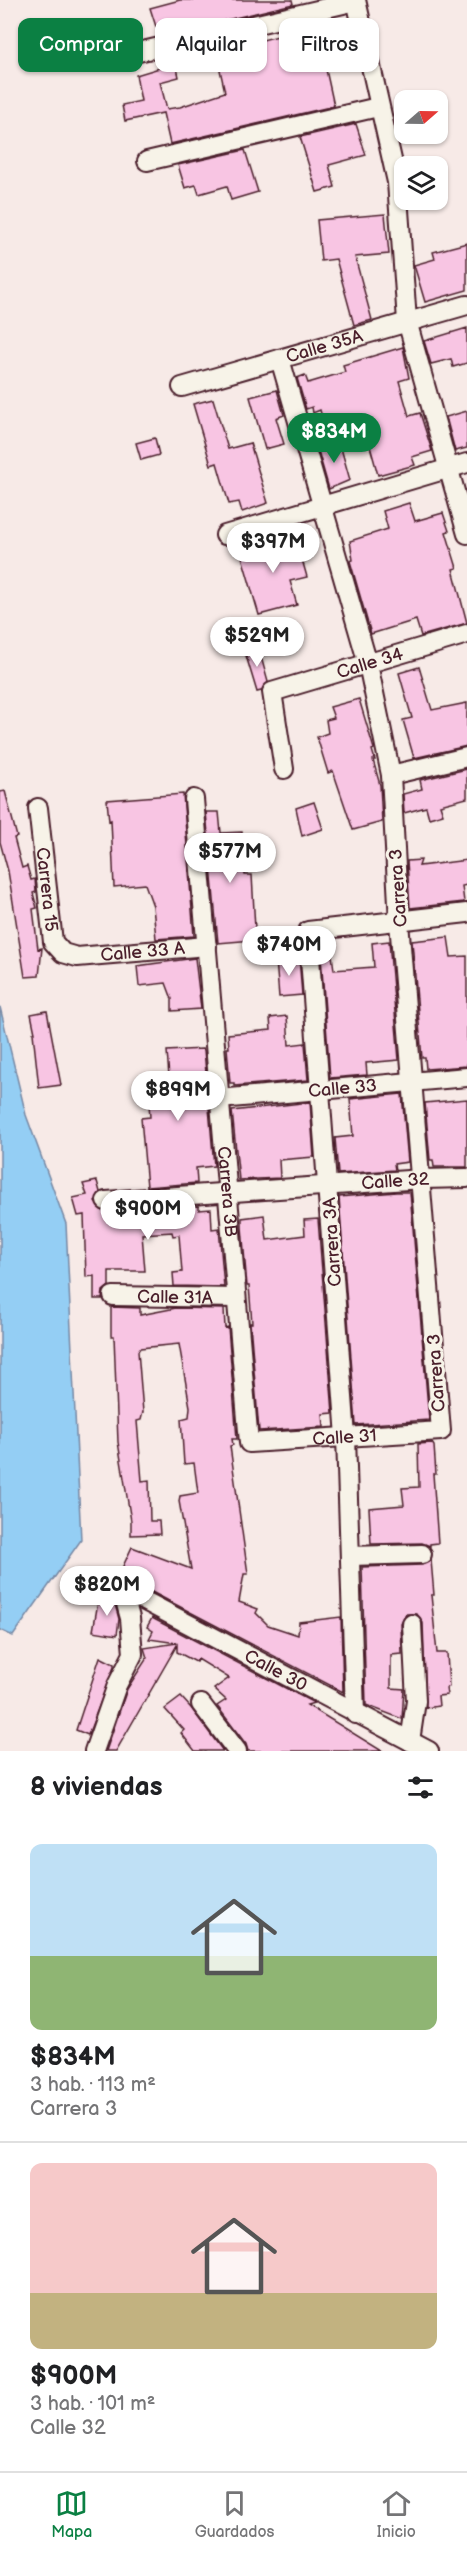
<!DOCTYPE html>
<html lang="es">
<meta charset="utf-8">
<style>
:root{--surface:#fff;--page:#f6f6f6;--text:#202124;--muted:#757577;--line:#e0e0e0;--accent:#0b8043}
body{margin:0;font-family:"Balsamiq Sans",sans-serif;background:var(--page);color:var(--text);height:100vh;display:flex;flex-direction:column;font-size:22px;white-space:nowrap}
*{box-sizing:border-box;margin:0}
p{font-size:20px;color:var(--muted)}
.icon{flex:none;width:33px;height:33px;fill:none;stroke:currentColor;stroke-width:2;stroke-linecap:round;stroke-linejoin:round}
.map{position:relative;height:1751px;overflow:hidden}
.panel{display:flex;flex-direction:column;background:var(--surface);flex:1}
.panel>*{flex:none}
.top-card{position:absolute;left:18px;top:18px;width:432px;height:54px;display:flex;gap:12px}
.needle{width:39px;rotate:70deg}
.controls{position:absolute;left:394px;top:90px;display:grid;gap:12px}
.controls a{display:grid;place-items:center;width:54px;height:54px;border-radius:12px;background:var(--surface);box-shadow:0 2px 4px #0004;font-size:30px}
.price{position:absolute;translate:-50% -51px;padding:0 14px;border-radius:21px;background:#fff;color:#222;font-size:20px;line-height:39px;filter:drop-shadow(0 2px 3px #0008)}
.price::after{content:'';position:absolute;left:50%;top:36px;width:18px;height:14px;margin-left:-9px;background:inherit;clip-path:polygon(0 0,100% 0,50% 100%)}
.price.selected{background:var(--accent);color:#fff}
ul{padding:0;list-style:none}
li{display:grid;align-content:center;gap:12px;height:318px;padding:0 30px}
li+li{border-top:2px solid var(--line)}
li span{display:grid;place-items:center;height:186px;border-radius:12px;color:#555}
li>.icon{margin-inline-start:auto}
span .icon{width:108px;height:108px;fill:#fffc;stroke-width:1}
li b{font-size:26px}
h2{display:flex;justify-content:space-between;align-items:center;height:72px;padding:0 30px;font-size:26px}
.chip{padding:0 21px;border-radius:12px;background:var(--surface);box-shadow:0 2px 4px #0004;font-size:21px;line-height:54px}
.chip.selected{background:var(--accent);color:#fff}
.menu{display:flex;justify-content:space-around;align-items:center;height:84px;border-top:2px solid var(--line);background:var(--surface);font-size:16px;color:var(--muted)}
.menu a{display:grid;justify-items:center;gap:3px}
.menu .selected{color:var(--accent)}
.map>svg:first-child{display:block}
.water{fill:#94cef4;stroke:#7688a4;stroke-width:1.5}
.building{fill:#f8c5e3;stroke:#4a1f2b;stroke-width:1.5}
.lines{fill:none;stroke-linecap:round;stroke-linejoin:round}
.street-casing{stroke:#4a1f2b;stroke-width:22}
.street{stroke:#f7f3e8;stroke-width:18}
.labels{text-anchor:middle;stroke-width:6;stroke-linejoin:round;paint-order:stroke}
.street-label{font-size:18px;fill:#4a1f2b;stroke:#f7f3e8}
</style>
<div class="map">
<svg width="467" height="1751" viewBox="0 0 467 1751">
<rect width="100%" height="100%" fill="#f7eae7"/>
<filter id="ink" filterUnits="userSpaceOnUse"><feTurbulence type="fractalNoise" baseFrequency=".0167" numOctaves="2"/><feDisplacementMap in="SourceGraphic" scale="12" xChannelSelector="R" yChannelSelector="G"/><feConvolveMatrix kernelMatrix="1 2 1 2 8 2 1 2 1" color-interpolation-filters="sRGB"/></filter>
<g filter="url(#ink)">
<path class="water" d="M 0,1007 L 26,1115 L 66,1224 L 81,1540 L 13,1636 L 0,1630 Z"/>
<path class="building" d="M 180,0 L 292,0 L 293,4 L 159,36 L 150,8 Z
M 334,18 L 344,61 L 325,65 L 334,106 L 170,144 L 163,113 L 125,121 L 122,105 L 141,101 L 136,75 L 176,63 L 179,77 L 160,82 L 167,109 L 180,107 L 225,92 L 216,52 L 321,25 L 320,21 Z
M 356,124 L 366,155 L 329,165 L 335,187 L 317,192 L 300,137 Z
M 245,150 L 258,192 L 231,200 L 227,186 L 199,194 L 196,185 L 185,188 L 178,165 Z
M 385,214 L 389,254 L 355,257 L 372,320 L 354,325 L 336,259 L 321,261 L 317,220 Z
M 467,243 L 467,290 L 425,302 L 414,265 L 435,259 L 433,252 Z
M 467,328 L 467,363 L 453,367 L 451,359 L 431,364 L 424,341 Z
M 403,347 L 409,378 L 399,381 L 409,416 L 420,413 L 432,451 L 412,457 L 415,465 L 378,475 L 363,421 L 326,431 L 320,410 L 313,413 L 312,407 L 306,409 L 297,378 L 305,375 L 308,383 L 345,372 L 343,365 Z
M 277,390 L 284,415 L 276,418 L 284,444 L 265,449 L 250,397 Z
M 213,399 L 228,449 L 250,443 L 268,503 L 242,512 L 239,502 L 229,504 L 217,463 L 211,465 L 193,404 Z
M 467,411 L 467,448 L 455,451 L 446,417 Z
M 155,438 L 159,455 L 141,460 L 136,443 Z
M 339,441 L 350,480 L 329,489 L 317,447 Z
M 409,503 L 415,521 L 443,513 L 449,531 L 446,532 L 457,568 L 453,569 L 467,623 L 421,636 L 416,620 L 371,634 L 350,561 L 353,560 L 350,541 L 388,529 L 383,511 Z
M 279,539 L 280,546 L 297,542 L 307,577 L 290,581 L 297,605 L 259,615 L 240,550 Z
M 258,646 L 268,682 L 261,691 L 257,692 L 244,649 Z
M 419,667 L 432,710 L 467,703 L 467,746 L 414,758 L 403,720 L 412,718 L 399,673 Z
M 359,699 L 374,749 L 372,750 L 375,760 L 373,760 L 380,785 L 382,822 L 353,830 L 333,771 L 328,773 L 317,737 L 328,733 L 326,720 L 334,718 L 330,707 Z
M 467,769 L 467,798 L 440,805 L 443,814 L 429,818 L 426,807 L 404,813 L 403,794 L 422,789 L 420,780 Z
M 5,791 L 17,837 L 14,838 L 22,868 L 27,866 L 31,880 L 35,879 L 36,892 L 33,893 L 37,908 L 33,909 L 38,949 L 42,948 L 39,976 L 25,977 L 8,871 L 0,842 L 0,792 Z
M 183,794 L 194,936 L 156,939 L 153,906 L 145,884 L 114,887 L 111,820 L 109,821 L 107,800 Z
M 314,802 L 323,829 L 302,836 L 296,808 Z
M 206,812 L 219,812 L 221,833 L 242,832 L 245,875 L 252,875 L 255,929 L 253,929 L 253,940 L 218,943 Z
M 421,860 L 419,866 L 467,860 L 467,885 L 462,886 L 464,902 L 410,908 L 407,861 Z
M 448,937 L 451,957 L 467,956 L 467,1066 L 426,1069 L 425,1058 L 422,1058 L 412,941 Z
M 389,941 L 399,1060 L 366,1063 L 367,1075 L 330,1078 L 321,956 L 332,955 L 334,970 L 374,967 L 372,943 Z
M 299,957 L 302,995 L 279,997 L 276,960 Z
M 195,958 L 201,1009 L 172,1011 L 172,999 L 166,983 L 139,986 L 137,966 Z
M 47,1011 L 61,1085 L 39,1088 L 33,1033 L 35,1033 L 31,1014 Z
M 287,1016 L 289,1045 L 305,1043 L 308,1080 L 234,1086 L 234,1083 L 230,1083 L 227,1048 L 229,1048 L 228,1034 L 271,1030 L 270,1018 Z
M 202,1049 L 204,1050 L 214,1166 L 196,1168 L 197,1183 L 147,1187 L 141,1118 L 150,1117 L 147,1078 L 169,1077 L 167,1051 Z
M 402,1094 L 408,1162 L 394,1164 L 395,1170 L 338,1174 L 335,1138 L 353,1136 L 350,1099 Z
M 467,1099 L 467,1167 L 434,1167 L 433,1160 L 430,1160 L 425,1103 Z
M 310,1102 L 314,1157 L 279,1160 L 280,1178 L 239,1180 L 232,1111 Z
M 97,1181 L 100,1192 L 95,1202 L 102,1211 L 199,1206 L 199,1210 L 211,1209 L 212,1229 L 219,1228 L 224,1287 L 174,1286 L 173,1273 L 182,1272 L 179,1235 L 173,1236 L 172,1232 L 142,1234 L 145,1271 L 109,1271 L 109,1286 L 103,1291 L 102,1299 L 94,1299 L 94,1276 L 86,1277 L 84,1215 L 78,1216 L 73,1198 L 87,1195 L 83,1184 Z
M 396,1192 L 410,1192 L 429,1420 L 356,1425 L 339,1197 Z
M 264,1215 L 267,1240 L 305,1235 L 304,1220 L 318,1219 L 333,1413 L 323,1414 L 324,1427 L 259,1431 L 250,1323 L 252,1323 L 249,1286 L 247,1286 L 242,1227 L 242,1218 Z
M 111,1307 L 140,1308 L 140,1315 L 176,1308 L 224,1309 L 225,1328 L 228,1327 L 237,1439 L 232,1439 L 233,1445 L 230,1446 L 248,1574 L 244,1574 L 239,1602 L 258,1609 L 256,1613 L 268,1625 L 298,1635 L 299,1622 L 341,1617 L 343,1692 L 127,1579 L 117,1579 L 132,1547 L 191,1569 L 179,1501 L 180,1496 L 198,1493 L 194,1463 L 184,1464 L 181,1419 L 189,1417 L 190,1407 L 179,1344 L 140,1348 L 138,1351 L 143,1412 L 141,1420 L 137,1421 L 142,1481 L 149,1480 L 150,1521 L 159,1521 L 160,1534 L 131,1535 L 131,1521 L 118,1442 L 114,1336 L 111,1336 Z
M 432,1443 L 434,1446 L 436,1474 L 433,1474 L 438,1543 L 430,1544 L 430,1546 L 422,1543 L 371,1544 L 369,1508 L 404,1505 L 402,1488 L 419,1487 L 418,1444 Z
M 431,1560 L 434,1595 L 431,1595 L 437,1653 L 447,1653 L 449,1687 L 446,1688 L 447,1695 L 438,1696 L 439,1706 L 426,1708 L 423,1623 L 417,1614 L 406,1614 L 401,1624 L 402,1654 L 391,1655 L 391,1688 L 404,1689 L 402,1719 L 366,1705 L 362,1567 L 422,1565 Z
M 102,1597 L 113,1597 L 119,1619 L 117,1635 L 93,1631 L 98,1602 L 101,1602 Z
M 152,1618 L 314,1703 L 307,1705 L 382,1751 L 248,1751 L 246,1744 L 217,1706 L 226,1700 L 214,1689 L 229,1678 L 198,1659 L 196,1662 L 177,1652 L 177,1645 L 116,1751 L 106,1751 L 127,1689 L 147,1658 L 144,1648 L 177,1643 L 149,1639 L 153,1631 L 147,1627 Z
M 100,1657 L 114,1664 L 114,1667 L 88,1735 L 76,1730 Z
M 181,1697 L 191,1708 L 223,1751 L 195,1751 L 181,1733 L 184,1730 L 165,1709 Z"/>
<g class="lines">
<defs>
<g id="street">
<path d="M 356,0 L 397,182 L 407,321 L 467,534"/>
<path d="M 130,54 L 356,1"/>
<path d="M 147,161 L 378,107"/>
<path id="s1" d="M 182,387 L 467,305"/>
<path d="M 225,535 L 467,463"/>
<path id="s2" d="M 284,769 L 272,692 L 467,634"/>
<path d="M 391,775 L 467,757"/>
<path id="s3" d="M 194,799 L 249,1443 L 441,1431 L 399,922 L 391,775 L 368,664 L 280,359"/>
<path id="s4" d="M 38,808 L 53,942 L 63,953 L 77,957 L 207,946"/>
<path id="s5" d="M 219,1099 L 467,1077"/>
<path id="s6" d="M 106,1201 L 422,1179 L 467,1178"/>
<path id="s7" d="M 113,1296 L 236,1298"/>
<path d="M 350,1556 L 422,1554"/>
<path id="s8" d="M 122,1589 L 429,1751"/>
<path d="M 201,1704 L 237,1751"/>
<path d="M 355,1714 L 346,1437 L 308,931 L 467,913"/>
<path d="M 410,1741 L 416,1701 L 412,1624"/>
<path d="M 94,1751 L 117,1685 L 133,1654 L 130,1618 L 122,1589"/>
</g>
</defs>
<use href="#street" class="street-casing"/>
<use href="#street" class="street"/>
</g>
</g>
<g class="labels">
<g class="street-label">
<text dy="6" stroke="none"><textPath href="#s1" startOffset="148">Calle 35A</textPath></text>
<text dy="6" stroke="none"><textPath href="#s2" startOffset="180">Calle 34</textPath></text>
<text transform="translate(398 888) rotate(-94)" y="6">Carrera 3</text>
<text dy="6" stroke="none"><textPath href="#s4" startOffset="82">Carrera 15</textPath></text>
<text dy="6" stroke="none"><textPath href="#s4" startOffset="230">Calle 33 A</textPath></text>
<text dy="6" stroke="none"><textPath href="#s5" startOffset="124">Calle 33</textPath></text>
<text dy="6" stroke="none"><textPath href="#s6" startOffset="290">Calle 32</textPath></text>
<text dy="6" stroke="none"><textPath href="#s3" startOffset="394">Carrera 3B</textPath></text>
<text transform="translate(332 1242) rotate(-94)" y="6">Carrera 3A</text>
<text dy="6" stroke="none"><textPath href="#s7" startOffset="62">Calle 31A</textPath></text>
<text transform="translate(436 1373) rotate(-94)" y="6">Carrera 3</text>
<text dy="6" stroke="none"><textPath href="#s3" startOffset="742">Calle 31</textPath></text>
<text dy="6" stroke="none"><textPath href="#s8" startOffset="174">Calle 30</textPath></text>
</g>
</g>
</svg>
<div class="controls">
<a><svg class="needle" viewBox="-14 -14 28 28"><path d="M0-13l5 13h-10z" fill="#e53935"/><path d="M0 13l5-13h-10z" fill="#757577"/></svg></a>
<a><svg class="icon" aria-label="layers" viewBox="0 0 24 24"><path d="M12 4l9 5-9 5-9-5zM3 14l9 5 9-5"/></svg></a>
</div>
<b class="price selected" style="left:334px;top:464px">$834M</b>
<b class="price" style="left:273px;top:574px">$397M</b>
<b class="price" style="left:257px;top:668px">$529M</b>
<b class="price" style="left:230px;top:884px">$577M</b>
<b class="price" style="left:289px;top:977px">$740M</b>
<b class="price" style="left:178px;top:1122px">$899M</b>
<b class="price" style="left:148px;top:1241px">$900M</b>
<b class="price" style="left:107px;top:1617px">$820M</b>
<div class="top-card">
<a class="chip selected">Comprar</a>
<a class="chip">Alquilar</a>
<a class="chip">Filtros</a>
</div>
</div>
<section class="panel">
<h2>8 viviendas<svg class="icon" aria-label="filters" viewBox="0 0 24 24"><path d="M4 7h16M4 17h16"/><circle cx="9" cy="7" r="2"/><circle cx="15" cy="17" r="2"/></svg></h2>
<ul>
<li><span style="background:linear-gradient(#bfe0f5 60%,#8fb573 0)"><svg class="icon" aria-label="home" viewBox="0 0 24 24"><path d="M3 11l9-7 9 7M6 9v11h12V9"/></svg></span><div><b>$834M</b><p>3 hab. · 113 m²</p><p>Carrera 3</p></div></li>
<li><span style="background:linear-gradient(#f6c9c9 70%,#c2b280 0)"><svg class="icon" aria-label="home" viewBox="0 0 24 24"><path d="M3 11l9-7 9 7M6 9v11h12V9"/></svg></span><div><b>$900M</b><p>3 hab. · 101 m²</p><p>Calle 32</p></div></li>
</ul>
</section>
<nav class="menu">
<a class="selected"><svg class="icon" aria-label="map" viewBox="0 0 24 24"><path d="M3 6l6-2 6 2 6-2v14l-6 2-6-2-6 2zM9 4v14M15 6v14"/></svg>Mapa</a>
<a><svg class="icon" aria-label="saved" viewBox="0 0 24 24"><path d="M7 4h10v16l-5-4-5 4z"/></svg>Guardados</a>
<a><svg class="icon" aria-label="home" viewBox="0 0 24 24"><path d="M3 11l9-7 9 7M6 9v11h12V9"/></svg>Inicio</a>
</nav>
